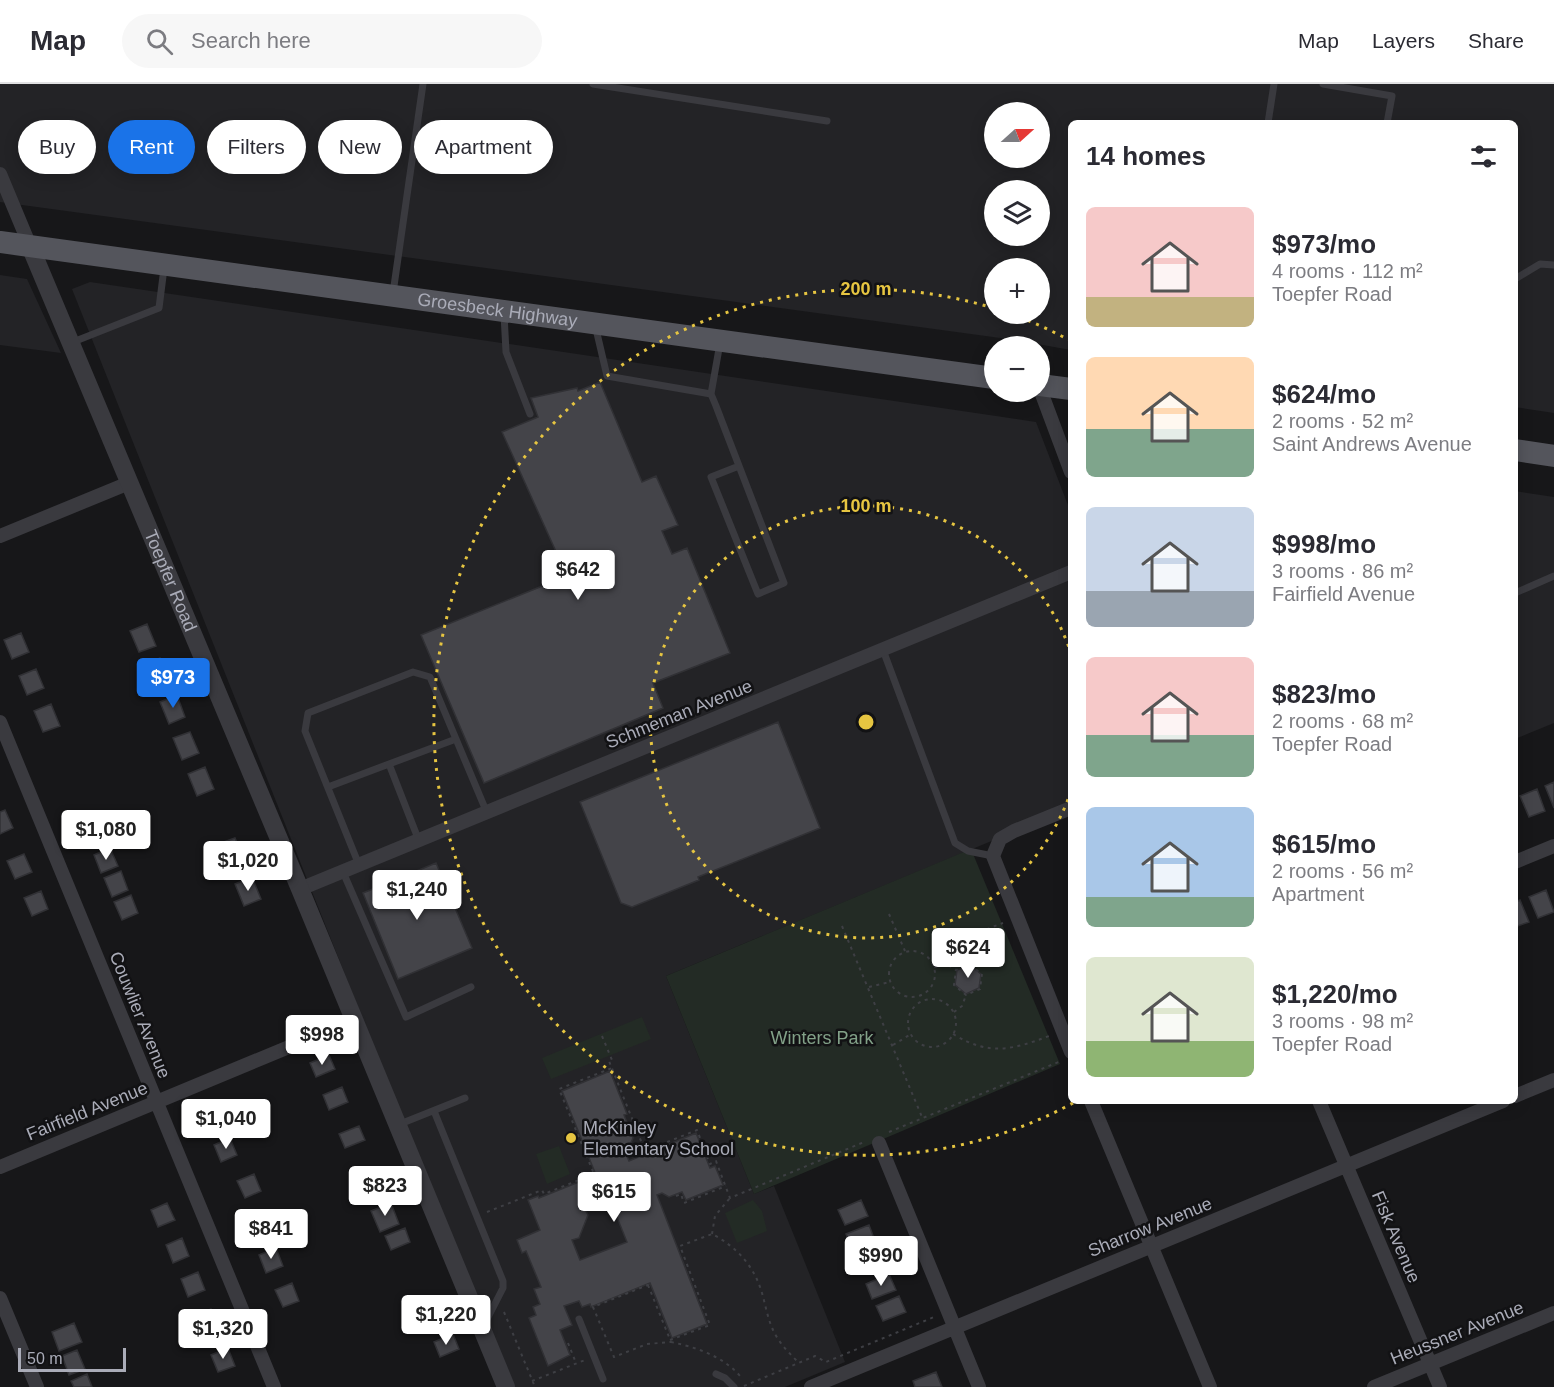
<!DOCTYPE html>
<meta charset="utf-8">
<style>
:root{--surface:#fff;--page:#f7f7f7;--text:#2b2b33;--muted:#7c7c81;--line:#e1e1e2;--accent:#1a73e8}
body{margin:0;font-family:Helvetica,sans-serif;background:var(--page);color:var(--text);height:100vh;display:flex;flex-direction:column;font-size:22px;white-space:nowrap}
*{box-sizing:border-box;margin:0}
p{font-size:20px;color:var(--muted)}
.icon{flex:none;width:33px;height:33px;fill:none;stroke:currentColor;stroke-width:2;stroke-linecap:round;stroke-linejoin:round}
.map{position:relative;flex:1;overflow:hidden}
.details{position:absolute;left:1068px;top:36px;width:450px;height:984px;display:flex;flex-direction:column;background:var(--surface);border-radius:9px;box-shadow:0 3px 15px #0003}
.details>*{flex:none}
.hud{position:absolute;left:18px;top:36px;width:570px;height:54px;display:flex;gap:12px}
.needle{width:39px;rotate:69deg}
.tools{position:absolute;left:984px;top:18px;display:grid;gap:12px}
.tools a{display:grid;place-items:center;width:66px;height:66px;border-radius:50%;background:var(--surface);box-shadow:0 3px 15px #0003;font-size:30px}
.scale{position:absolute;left:18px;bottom:15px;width:108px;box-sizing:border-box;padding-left:6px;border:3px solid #aaacb8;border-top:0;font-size:16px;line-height:21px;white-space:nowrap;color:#aaacb8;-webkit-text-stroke:4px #121214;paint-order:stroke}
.price{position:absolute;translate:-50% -51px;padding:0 14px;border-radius:6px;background:#fff;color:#222;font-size:20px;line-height:39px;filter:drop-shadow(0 2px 3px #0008)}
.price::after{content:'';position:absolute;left:50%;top:36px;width:18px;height:14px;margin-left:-9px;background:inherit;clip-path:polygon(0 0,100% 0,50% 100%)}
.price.current{background:var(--accent);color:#fff}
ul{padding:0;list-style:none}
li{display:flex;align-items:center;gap:18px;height:150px;padding:0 18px}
li span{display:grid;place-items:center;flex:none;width:168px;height:120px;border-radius:9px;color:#555}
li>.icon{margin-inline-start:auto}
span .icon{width:72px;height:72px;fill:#fffc;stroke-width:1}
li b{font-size:26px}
h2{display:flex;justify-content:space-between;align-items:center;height:72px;padding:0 18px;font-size:26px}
.tag{padding:0 21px;border-radius:27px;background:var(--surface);box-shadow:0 3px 15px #0003;font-size:21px;line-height:54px}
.tag.current{background:var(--accent);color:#fff}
header{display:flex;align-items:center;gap:36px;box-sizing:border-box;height:84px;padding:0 30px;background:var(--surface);border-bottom:2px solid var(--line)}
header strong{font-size:28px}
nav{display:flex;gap:33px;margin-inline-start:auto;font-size:21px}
.search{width:420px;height:54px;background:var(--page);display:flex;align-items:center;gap:15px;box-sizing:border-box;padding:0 21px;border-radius:33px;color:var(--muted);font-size:22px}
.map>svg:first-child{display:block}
.built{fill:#232326;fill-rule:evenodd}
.green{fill:#232b25}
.building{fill:#444449;stroke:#313135;stroke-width:1.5;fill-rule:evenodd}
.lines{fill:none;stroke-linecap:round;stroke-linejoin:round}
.path{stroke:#3e3f44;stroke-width:2;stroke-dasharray:3 4.5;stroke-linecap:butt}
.service{stroke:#3a3a3f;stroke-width:7}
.minor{stroke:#3a3a3f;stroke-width:14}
.tertiary{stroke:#3a3a3f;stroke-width:18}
.primary{stroke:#54555c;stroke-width:22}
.ring{fill:none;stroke:#e6c541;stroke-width:3;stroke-dasharray:3 6}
.poi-dot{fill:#e6c541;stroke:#121214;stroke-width:2}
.labels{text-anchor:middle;stroke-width:5;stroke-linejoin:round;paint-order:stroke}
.street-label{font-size:18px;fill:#aaacb8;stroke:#121214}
.park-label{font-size:18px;fill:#82a188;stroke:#121214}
.poi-label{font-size:18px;fill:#aaacb8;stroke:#121214;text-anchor:start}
.centre{fill:#e6c541;stroke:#121214;stroke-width:3}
.ring-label{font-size:18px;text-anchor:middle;font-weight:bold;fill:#e6c541;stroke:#121214;stroke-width:5;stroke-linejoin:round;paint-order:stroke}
</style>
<header>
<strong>Map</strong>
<div class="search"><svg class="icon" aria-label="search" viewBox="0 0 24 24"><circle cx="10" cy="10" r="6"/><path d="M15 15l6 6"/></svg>Search here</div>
<nav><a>Map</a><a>Layers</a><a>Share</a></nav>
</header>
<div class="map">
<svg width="1554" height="1303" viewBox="0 0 1554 1303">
<rect width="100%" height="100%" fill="#171719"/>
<path class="built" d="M 0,0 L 1554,0 L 1554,329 L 1515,323 L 1515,39 L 1071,39 L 1071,266 L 1015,256 L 0,118 ZM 994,28 L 1040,28 L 1040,74 L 994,74 ZM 994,106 L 1040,106 L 1040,152 L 994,152 ZM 994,184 L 1040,184 L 1040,230 L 994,230 Z
M 0,191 L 27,195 L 61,269 L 0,261 Z
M 90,198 L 1036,338 L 1071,429 L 1071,724 L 666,892 L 754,1110 L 774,1102 L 845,1278 L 785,1303 L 515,1303 L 391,1006 L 72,205 Z
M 1515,407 L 1554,413 L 1554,639 L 1515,655 Z"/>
<path class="green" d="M 971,765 L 1060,980 L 754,1110 L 666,892 Z
M 642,933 L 651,955 L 551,995 L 542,974 Z
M 559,1062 L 570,1090 L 547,1100 L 536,1070 Z
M 753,1116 L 762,1127 L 767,1147 L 737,1159 L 725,1129 Z"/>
<path class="building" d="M 600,298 L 642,398 L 656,392 L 678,441 L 662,447 L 672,470 L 687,464 L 730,569 L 653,599 L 663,624 L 484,699 L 421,551 L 567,492 L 502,348 L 538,333 L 531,314 L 577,304 L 578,307 Z
M 147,540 L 156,562 L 139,568 L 130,547 Z
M 21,549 L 29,568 L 12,575 L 4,556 Z
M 160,574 L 169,596 L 152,603 L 143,581 Z
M 36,585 L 44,604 L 27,611 L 19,592 Z
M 177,611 L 185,633 L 169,640 L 160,618 Z
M 51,620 L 60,642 L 43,648 L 34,627 Z
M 778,638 L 820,744 L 698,793 L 699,796 L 632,823 L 621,819 L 580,718 Z
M 190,648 L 199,669 L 182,676 L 173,654 Z
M 205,683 L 214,705 L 197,712 L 188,690 Z
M 1554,698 L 1554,724 L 1545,702 Z
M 1537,705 L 1545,727 L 1529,733 L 1520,712 Z
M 5,726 L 13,744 L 0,750 L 0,728 Z
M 97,728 L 106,750 L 89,757 L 80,735 Z
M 235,754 L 244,775 L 227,782 L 218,760 Z
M 110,764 L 118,782 L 101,789 L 94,771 Z
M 24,770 L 32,788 L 15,795 L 7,777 Z
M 436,779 L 472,864 L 398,895 L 363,809 Z
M 121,787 L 128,806 L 112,813 L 104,794 Z
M 252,793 L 261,815 L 244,822 L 235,800 Z
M 1546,806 L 1554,828 L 1538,834 L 1529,813 Z
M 41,807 L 48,825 L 32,832 L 24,814 Z
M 131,811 L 138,829 L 122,836 L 114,818 Z
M 1520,816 L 1529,838 L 1515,843 L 1515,818 Z
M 970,881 L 981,890 L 979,904 L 966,910 L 955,901 L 957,886 Z
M 329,971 L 335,985 L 316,993 L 310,979 Z
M 610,987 L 627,1030 L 624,1031 L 633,1054 L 626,1070 L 629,1077 L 696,1049 L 710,1084 L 715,1082 L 723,1101 L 686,1116 L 682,1108 L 669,1113 L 662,1109 L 657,1111 L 707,1240 L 672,1254 L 650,1199 L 591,1223 L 590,1220 L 582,1223 L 579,1217 L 564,1222 L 572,1241 L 560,1246 L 570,1271 L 548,1282 L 529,1234 L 536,1231 L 533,1223 L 540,1220 L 534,1205 L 541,1203 L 526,1167 L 522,1169 L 517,1156 L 540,1146 L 528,1116 L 538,1112 L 539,1114 L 596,1091 L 562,1007 ZM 610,1116 L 627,1158 L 580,1176 L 572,1156 L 579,1154 L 588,1131 L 585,1125 Z
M 342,1003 L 348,1018 L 329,1026 L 323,1011 Z
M 359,1042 L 365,1056 L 345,1064 L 339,1050 Z
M 230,1054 L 237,1071 L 221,1078 L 214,1061 Z
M 379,1089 L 385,1104 L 365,1112 L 359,1097 Z
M 254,1090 L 261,1107 L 245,1114 L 237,1097 Z
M 861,1116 L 868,1132 L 845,1141 L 838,1126 Z
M 167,1119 L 175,1136 L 158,1143 L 151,1126 Z
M 391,1119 L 399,1140 L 380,1148 L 371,1127 Z
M 268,1130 L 275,1148 L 259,1154 L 252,1137 Z
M 869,1141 L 875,1157 L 852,1166 L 846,1150 Z
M 405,1144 L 410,1158 L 391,1166 L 385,1152 Z
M 182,1154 L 189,1172 L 173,1179 L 166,1161 Z
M 276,1164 L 283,1182 L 266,1189 L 259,1171 Z
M 880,1165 L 887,1181 L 864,1190 L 857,1174 Z
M 198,1188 L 205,1206 L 188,1213 L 181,1195 Z
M 889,1190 L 896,1206 L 872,1215 L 866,1200 Z
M 292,1199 L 299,1217 L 283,1223 L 275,1206 Z
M 437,1212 L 443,1226 L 423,1234 L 417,1220 Z
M 899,1212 L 906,1228 L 883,1237 L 876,1222 Z
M 211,1225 L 218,1242 L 202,1249 L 194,1232 Z
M 74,1239 L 82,1258 L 59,1267 L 52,1248 Z
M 453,1250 L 459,1265 L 440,1273 L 434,1258 Z
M 228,1264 L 235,1282 L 218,1288 L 211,1271 Z
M 77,1266 L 85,1285 L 69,1291 L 62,1272 Z
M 936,1288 L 942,1303 L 915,1303 L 913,1297 Z
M 87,1290 L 92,1303 L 74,1303 L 71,1297 Z"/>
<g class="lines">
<path class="path" d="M 889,830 L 905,867
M 842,842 L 922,1033
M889 890a23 23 0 1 1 46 0a23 23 0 1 1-46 0Z
M 970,881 L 982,890 L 980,905 L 966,911 L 954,901 L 956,886 Z
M 968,882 C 965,852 979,848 1003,839
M 934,883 L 948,881 L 956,886
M 869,903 L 890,898
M908 939a24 24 0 1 1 48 0a24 24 0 1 1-48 0Z
M 954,928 L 962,922 L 966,911
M 953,950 C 989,972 1012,966 1049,952
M 602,952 L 612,976 L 609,977 L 645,1067 L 697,1046 L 710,1080 L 716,1077 L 730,1114 L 864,1058
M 893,961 L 911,950
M 889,1048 L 1061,977
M 676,1112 L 681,1110 L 684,1119 L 726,1102
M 487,1128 L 542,1106 L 544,1110 L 594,1090 L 559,1005 L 612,984
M 712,1150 L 715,1132 L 730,1114
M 648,1201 L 671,1258 L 647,1260 L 614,1273 L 593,1223 Z
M 504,1228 L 535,1303
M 670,1256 L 710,1241 L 680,1162 L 712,1150 C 737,1163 754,1182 762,1209 C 766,1223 768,1237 775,1250 C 781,1261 790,1270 799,1279
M 671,1258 C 695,1263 723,1272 740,1292
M 568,1259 L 576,1279
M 532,1297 L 585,1276
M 744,1302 L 815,1272 L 826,1278 L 934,1233"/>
<path class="service" d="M 593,0 L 827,37
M 1323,0 L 1392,12 L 1387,39
M 1268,39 L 1274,0
M 1515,195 L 1540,180 L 1554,181
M 393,209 L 423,0
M 504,230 L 506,268 L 530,330
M 596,245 L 607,292 L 711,310 L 720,259
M 73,258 L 159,224 L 164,184
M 711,310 L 716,322 L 784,499 L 758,510 L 711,393 L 739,382
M 1515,509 L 1554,492
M 883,566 L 955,759 L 968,767 L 993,772
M 328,703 L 389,680
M 419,757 L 389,680 L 456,655
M 359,781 L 305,647 L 308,629 L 413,588 L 430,593 L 487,729
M 343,788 L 406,933 L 471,903
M 434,1027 L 503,1197 L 503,1204 L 483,1243
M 400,1040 L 465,1014
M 579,1235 L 603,1295
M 716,1290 L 725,1294 L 734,1303"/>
<path class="minor" d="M 0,90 L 30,162
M 1040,305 L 1071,388
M 0,452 L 129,399
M 0,638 L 274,1303
M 1071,724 L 1014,747 L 1000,755 L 993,772 L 1071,968
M 1515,778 L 1554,762
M 300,805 L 1071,488
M 1515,1012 L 1554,996
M 1091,1017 L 1210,1303
M 1319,1017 L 1440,1303
M 879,1059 L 979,1303
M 0,1083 L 354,936
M 0,1214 L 37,1303
M 811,1303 L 1503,1017
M 1374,1303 L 1554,1229"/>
<path class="tertiary" id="s1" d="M 30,162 L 300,805 L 506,1303"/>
<g class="primary">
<path id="s2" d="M 0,158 L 994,294"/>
<path d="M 1040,301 L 1071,305"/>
<path d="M 1515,366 L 1554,372"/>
</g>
</g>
<g class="ring">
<path d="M1071 707A216 216 0 1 1 1071 569"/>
<path d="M1073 1019A433 433 0 1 1 993 224M1011 230A433 433 0 0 1 1069 256"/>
</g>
<circle class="poi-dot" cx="571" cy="1054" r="6"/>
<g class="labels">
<g class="street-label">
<text dy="6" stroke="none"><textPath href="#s2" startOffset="502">Groesbeck Highway</textPath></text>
<text dy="6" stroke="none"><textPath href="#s1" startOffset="363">Toepfer Road</textPath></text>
<text transform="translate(679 630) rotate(-22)" y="6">Schmeman Avenue</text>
<text transform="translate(140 931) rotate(68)" y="6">Couwlier Avenue</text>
<text transform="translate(87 1027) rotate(-22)" y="6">Fairfield Avenue</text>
<text transform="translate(1150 1143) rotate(-22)" y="6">Sharrow Avenue</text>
<text transform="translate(1396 1153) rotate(67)" y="6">Fisk Avenue</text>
<text transform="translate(1457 1249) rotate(-22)" y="6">Heussner Avenue</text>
</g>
<g class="park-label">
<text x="822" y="960">Winters Park</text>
</g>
<g class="poi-label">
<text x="583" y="1050">McKinley<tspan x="583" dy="21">Elementary School</tspan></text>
</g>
</g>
<circle cx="866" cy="638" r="9" class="centre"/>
<g class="ring-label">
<text x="866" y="211">200 m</text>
<text x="866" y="428">100 m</text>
</g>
</svg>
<div class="tools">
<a><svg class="needle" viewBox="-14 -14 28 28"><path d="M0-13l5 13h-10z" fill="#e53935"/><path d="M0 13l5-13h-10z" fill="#7c7c81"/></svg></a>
<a><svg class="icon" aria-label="layers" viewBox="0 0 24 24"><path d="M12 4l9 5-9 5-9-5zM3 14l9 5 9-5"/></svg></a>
<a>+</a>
<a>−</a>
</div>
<div class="scale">50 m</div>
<b class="price" style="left:578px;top:517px">$642</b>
<b class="price current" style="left:173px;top:625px">$973</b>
<b class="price" style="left:106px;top:777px">$1,080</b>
<b class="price" style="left:248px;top:808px">$1,020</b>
<b class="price" style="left:417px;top:837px">$1,240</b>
<b class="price" style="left:968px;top:895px">$624</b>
<b class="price" style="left:322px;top:982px">$998</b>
<b class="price" style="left:226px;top:1066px">$1,040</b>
<b class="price" style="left:385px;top:1133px">$823</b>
<b class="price" style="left:614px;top:1139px">$615</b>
<b class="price" style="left:271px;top:1176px">$841</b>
<b class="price" style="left:881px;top:1203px">$990</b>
<b class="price" style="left:446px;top:1262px">$1,220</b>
<b class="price" style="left:223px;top:1276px">$1,320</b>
<div class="hud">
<a class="tag">Buy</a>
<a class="tag current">Rent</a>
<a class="tag">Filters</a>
<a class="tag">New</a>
<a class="tag">Apartment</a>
</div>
<section class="details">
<h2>14 homes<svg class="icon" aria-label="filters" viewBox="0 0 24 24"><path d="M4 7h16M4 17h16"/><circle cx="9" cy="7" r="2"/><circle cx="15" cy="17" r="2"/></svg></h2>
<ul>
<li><span style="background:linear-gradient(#f6c9c9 75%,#c2b280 0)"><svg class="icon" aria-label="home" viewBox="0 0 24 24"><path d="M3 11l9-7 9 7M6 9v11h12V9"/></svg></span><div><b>$973/mo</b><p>4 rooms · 112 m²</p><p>Toepfer Road</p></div></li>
<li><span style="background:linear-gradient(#ffd9b3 60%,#7fa58c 0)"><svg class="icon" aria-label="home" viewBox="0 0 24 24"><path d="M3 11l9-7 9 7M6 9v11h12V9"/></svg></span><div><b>$624/mo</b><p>2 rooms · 52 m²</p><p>Saint Andrews Avenue</p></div></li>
<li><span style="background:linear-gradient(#c9d6e8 70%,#9aa5b1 0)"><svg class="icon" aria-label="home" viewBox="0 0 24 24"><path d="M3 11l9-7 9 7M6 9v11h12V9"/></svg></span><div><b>$998/mo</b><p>3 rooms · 86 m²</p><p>Fairfield Avenue</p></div></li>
<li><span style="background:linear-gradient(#f6c9c9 65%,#7fa58c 0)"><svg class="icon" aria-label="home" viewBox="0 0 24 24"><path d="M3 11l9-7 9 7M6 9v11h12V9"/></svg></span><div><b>$823/mo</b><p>2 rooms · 68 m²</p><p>Toepfer Road</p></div></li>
<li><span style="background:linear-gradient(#a9c7e8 75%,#7fa58c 0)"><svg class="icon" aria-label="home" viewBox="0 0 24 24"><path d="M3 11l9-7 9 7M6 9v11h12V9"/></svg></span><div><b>$615/mo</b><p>2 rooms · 56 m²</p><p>Apartment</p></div></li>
<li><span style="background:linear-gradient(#dfe7d0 70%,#8fb573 0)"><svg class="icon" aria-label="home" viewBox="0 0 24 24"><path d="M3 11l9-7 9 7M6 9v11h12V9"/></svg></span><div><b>$1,220/mo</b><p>3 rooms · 98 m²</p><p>Toepfer Road</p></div></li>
</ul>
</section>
</div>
